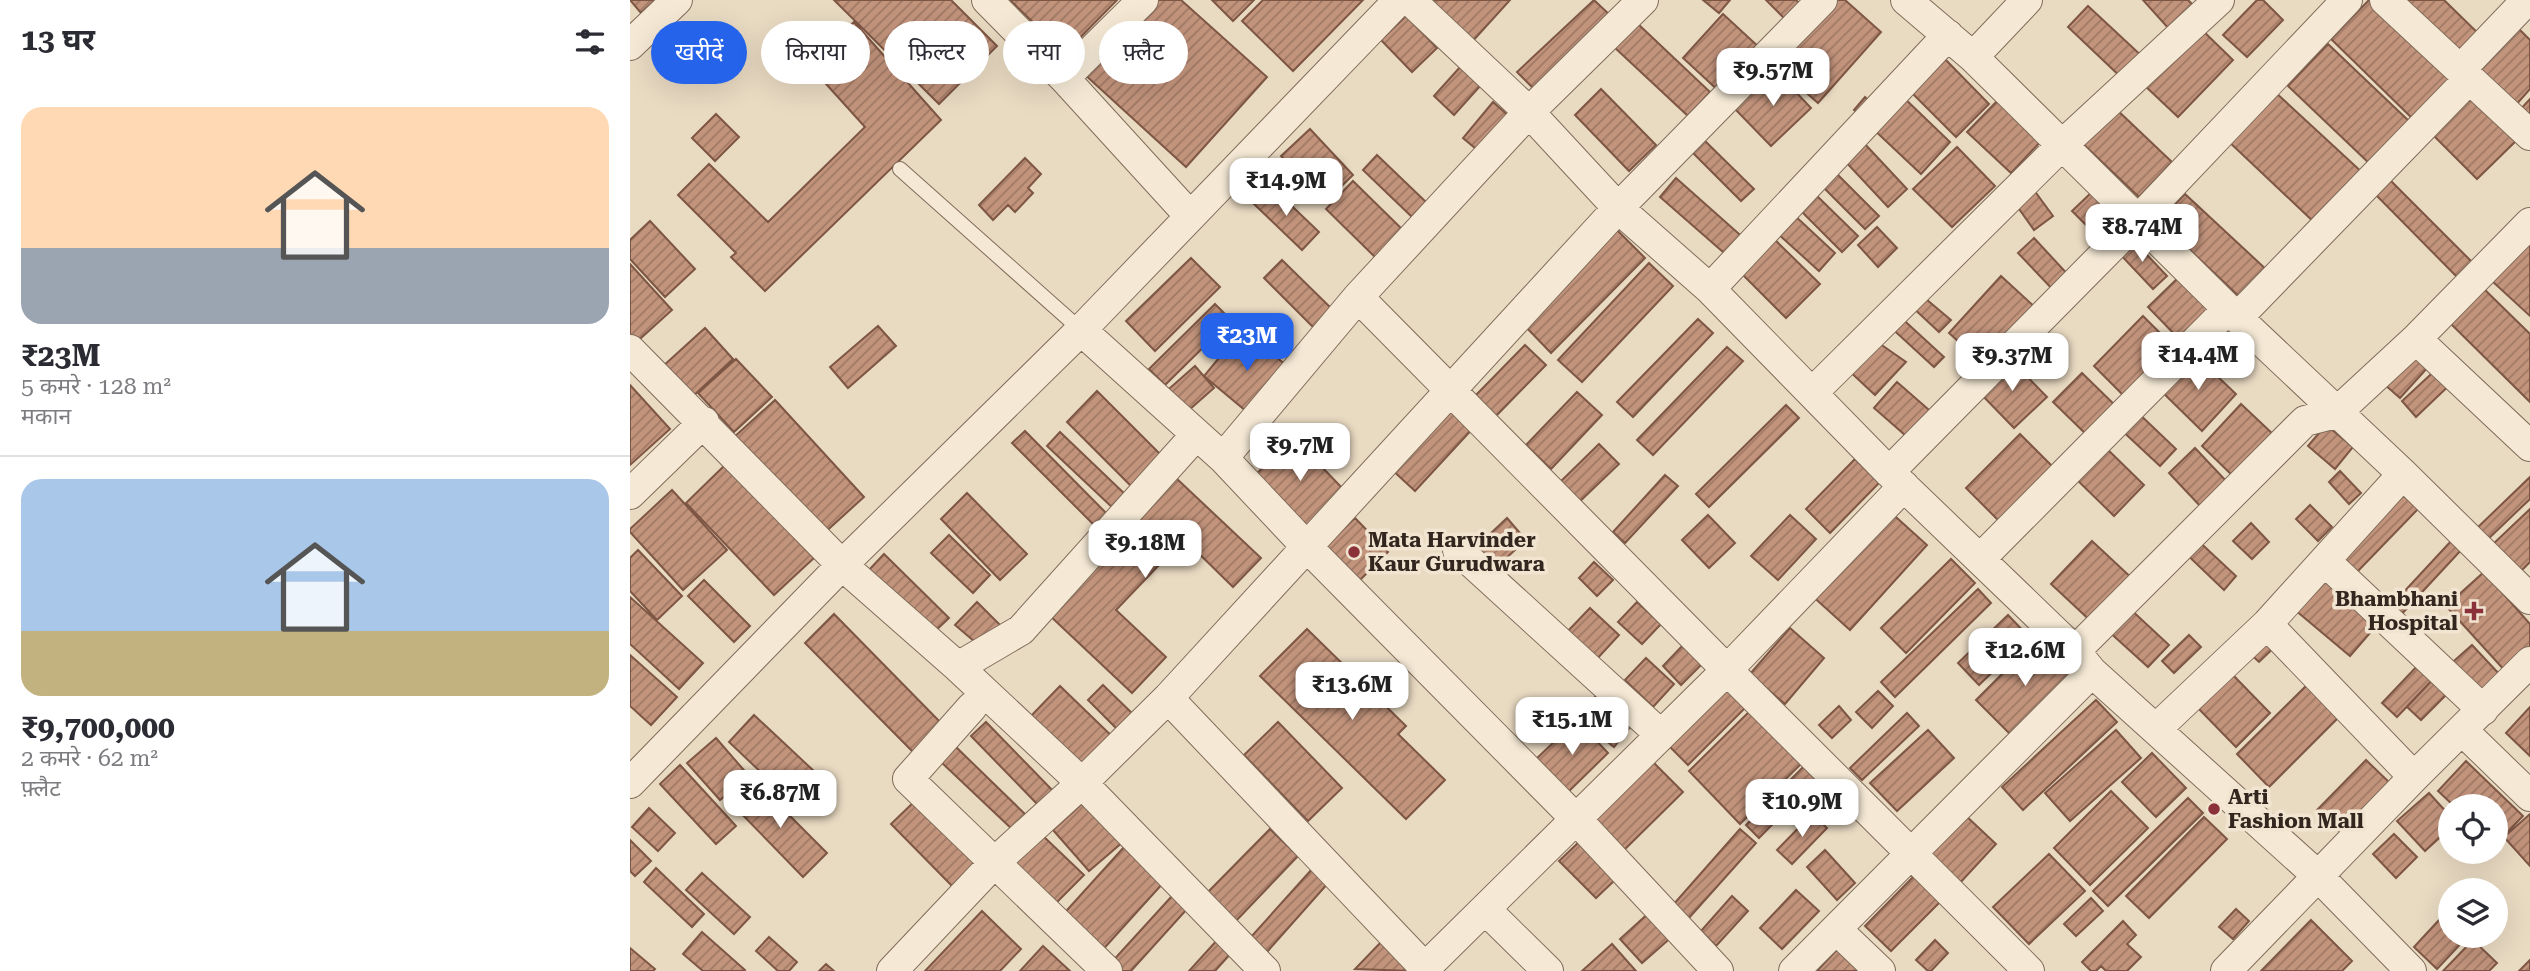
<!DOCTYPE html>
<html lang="hi">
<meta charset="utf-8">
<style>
:root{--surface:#fff;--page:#f7f7f7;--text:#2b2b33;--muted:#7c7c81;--line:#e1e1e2;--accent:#2563eb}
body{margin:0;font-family:"Roboto Serif","Noto Sans Devanagari",serif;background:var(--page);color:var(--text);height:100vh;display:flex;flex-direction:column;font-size:26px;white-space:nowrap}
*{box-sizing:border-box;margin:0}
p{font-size:23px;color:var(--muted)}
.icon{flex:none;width:38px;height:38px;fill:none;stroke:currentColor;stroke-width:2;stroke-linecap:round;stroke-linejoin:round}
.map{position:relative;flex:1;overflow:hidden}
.details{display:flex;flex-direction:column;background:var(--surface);width:630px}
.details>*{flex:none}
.banner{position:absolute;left:21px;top:21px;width:665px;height:63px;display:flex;gap:14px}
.fabs{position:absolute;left:1808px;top:794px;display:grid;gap:14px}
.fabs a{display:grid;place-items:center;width:70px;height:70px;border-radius:50%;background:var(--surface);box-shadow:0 7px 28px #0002;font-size:35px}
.price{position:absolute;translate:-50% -60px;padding:0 16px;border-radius:14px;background:#fff;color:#222;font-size:23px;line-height:46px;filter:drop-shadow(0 2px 4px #0008)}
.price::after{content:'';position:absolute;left:50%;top:42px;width:21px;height:16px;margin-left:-10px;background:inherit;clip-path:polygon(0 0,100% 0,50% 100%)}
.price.selected{background:var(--accent);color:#fff}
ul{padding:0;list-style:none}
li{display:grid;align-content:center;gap:14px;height:371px;padding:0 21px}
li+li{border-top:2px solid var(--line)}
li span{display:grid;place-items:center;height:217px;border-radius:21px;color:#555}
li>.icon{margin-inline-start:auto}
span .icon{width:126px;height:126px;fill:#fffc;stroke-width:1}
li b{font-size:30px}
h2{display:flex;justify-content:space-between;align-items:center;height:84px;padding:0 21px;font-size:30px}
.chip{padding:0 24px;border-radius:32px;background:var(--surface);box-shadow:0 7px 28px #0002;font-size:24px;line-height:63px}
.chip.selected{background:var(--accent);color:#fff}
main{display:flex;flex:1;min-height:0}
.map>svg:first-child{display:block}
.building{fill:url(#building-hatch);stroke:#7e5644;stroke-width:2}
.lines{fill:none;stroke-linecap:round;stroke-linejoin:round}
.service-casing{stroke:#816c5b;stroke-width:16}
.minor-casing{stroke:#816c5b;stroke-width:32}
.service{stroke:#f5e9d5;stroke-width:14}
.minor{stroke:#f5e9d5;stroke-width:30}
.poi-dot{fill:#8a3139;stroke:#f1e5d1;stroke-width:2.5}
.labels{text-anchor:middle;stroke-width:7;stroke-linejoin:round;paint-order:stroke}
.poi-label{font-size:21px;font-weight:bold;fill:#32261e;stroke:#f1e5d1;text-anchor:start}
</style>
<main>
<section class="details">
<h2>13 घर<svg class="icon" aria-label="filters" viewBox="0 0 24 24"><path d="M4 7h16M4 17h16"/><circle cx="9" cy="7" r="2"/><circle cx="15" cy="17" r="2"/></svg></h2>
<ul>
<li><span style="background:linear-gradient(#ffd9b3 65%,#9aa5b1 0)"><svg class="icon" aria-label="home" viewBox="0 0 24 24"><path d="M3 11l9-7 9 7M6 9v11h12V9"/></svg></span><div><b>₹23M</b><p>5 कमरे · 128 m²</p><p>मकान</p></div></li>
<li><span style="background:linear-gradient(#a9c7e8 70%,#c2b280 0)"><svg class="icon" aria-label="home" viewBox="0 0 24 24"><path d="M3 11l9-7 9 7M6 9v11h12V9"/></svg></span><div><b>₹9,700,000</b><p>2 कमरे · 62 m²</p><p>फ़्लैट</p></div></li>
</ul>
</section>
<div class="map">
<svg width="1900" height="971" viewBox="0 0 1900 971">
<defs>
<pattern id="building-hatch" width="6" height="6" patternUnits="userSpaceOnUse" patternTransform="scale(1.75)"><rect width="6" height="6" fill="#c3947c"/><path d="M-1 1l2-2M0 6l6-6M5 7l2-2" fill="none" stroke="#9f7965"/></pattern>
</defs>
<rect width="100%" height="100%" fill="#e9dac2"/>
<path class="building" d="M 0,0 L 25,0 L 11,13 Z
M 204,0 L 321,0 L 367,46 L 309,104 Z
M 380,0 L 487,0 L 435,53 Z
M 520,0 L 551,0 L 637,77 L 556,167 L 453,73 Z
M 582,0 L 624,0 L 603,21 Z
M 633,0 L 733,0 L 663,71 L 612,21 Z
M 805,0 L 880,0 L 841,43 L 800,5 Z
M 964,0 L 983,18 L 905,90 L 887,72 Z
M 1073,0 L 1100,0 L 1089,13 Z
M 1136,0 L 1166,0 L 1173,7 L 1158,22 Z
M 1201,0 L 1215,0 L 1251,32 L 1188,103 L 1144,64 Z
M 1513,0 L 1558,0 L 1565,7 L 1540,30 Z
M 1627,0 L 1633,0 L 1653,20 L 1617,57 L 1593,35 Z
M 1739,0 L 1743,0 L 1826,80 L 1786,122 L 1701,39 Z
M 1773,0 L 1814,0 L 1856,41 L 1835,61 Z
M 1458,6 L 1515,59 L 1495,81 L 1438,27 Z
M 1093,14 L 1131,49 L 1091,93 L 1053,58 Z
M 776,16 L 807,48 L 782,72 L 751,40 Z
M 224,22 L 311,120 L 135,291 L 101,257 L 106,253 L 48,195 L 79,164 L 138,222 L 235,127 L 178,64 Z
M 1007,23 L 1080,92 L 1058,116 L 984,47 Z
M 1886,26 L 1900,40 L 1900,89 L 1885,106 L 1846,68 Z
M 1570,28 L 1603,60 L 1548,117 L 1514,85 Z
M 1698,44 L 1780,122 L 1740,164 L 1658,86 Z
M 1311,55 L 1359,104 L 1326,137 L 1278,89 Z
M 831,66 L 851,85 L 824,115 L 804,96 Z
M 1145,70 L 1181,108 L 1141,146 L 1105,109 Z
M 971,89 L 1026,145 L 999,171 L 945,115 Z
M 1644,91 L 1735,175 L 1687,225 L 1597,140 Z
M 1842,93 L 1887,140 L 1847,179 L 1801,133 Z
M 1271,95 L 1320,142 L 1291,174 L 1241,127 Z
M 1235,97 L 1247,109 L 1235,121 L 1224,110 Z
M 1370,98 L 1413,139 L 1381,173 L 1337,132 Z
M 1900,99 L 1900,123 L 1888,112 Z
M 863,102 L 881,118 L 851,153 L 833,138 Z
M 1484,107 L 1542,162 L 1509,197 L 1450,141 Z
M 86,114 L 109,137 L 85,161 L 62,138 Z
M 680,129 L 723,175 L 695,202 L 651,156 Z
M 1074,140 L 1124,189 L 1111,201 L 1062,152 Z
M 1233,142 L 1277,189 L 1258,207 L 1214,160 Z
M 1327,147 L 1365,186 L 1322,227 L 1283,189 Z
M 747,155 L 796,202 L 782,217 L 733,170 Z
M 395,158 L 411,174 L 398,188 L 403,193 L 385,212 L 378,205 L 363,220 L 349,205 Z
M 1203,170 L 1249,216 L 1235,229 L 1189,183 Z
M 1046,178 L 1117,241 L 1101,259 L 1030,197 Z
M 1759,179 L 1847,267 L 1832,282 L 1745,194 Z
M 723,181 L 776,233 L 749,261 L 696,209 Z
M 641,186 L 689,232 L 672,250 L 624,204 Z
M 1401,186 L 1423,216 L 1404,230 L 1382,199 Z
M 1463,191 L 1500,227 L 1479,248 L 1442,211 Z
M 1185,194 L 1228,236 L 1212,252 L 1170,210 Z
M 1555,194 L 1639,272 L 1613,300 L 1529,221 Z
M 1163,214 L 1205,253 L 1189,271 L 1146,232 Z
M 20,221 L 65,269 L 35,297 L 0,259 L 0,240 Z
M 1247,227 L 1267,248 L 1248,267 L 1228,245 Z
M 987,230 L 1015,258 L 921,353 L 893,324 Z
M 1138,233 L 1190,284 L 1156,318 L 1105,267 Z
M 1404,238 L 1442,279 L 1427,294 L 1388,253 Z
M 1501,238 L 1537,276 L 1523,289 L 1487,251 Z
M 1900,244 L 1900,316 L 1862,281 Z
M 561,258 L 590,287 L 525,351 L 496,321 Z
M 652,260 L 703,310 L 685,329 L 634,278 Z
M 1019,263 L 1043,286 L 952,382 L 928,360 Z
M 0,264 L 42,310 L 1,347 L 0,346 Z
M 1552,274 L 1587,311 L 1553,343 L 1518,307 Z
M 1371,276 L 1407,309 L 1355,366 L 1319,333 Z
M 1852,287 L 1900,334 L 1900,402 L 1819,322 Z
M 1290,294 L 1321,320 L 1309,332 L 1280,305 Z
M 585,304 L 601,320 L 535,385 L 519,369 Z
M 1266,313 L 1314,357 L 1304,367 L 1257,324 Z
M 1513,316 L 1547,350 L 1497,399 L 1464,366 Z
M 1068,319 L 1083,333 L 1003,417 L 987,402 Z
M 248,326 L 266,346 L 218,388 L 200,367 Z
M 75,328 L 103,359 L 61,398 L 32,367 Z
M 612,330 L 661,369 L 622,416 L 574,376 Z
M 1243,339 L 1276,362 L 1245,395 L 1216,368 Z
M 895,345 L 916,365 L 864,418 L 843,398 Z
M 1097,347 L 1113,361 L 1023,455 L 1007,440 Z
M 1784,352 L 1799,366 L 1770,398 L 1754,384 Z
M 1563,353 L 1606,394 L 1572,431 L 1529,389 Z
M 106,359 L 142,397 L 104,432 L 68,393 Z
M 1380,359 L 1417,397 L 1384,428 L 1347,390 Z
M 1812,364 L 1826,379 L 1786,417 L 1772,401 Z
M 565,366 L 584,388 L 551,417 L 532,395 Z
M 1452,373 L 1492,412 L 1464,442 L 1423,402 Z
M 1267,382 L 1306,416 L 1283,442 L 1244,408 Z
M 0,385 L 40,429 L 0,465 Z
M 467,391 L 534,458 L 503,488 L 437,422 Z
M 947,392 L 972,415 L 921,469 L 896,445 Z
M 145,400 L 234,497 L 192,535 L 103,438 Z
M 820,401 L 846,425 L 785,491 L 759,467 Z
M 1611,404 L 1645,436 L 1605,478 L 1572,446 Z
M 1156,405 L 1169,418 L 1079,507 L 1066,494 Z
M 1504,409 L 1546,449 L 1530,466 L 1487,426 Z
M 1696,425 L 1723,447 L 1705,469 L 1678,446 Z
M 395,431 L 483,520 L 471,532 L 382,443 Z
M 430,432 L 498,497 L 485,510 L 417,446 Z
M 1390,434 L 1429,473 L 1375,527 L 1336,488 Z
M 664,438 L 715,491 L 676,528 L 625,475 Z
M 1471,443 L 1514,485 L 1484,516 L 1441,474 Z
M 969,444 L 989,464 L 945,506 L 926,486 Z
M 1565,448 L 1598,483 L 1572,508 L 1539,473 Z
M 1225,459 L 1249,483 L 1200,533 L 1176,509 Z
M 95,465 L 184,558 L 144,595 L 56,503 Z
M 1710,471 L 1731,493 L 1719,504 L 1699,482 Z
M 1035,475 L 1048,486 L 995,543 L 983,532 Z
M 1900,477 L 1900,499 L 1857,540 L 1846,529 Z
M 546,478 L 631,558 L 603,587 L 554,539 L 486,610 L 536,657 L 502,693 L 418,614 Z
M 1767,488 L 1788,509 L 1727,572 L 1705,551 Z
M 42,490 L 97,550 L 53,590 L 0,532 L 0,529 Z
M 337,493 L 397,554 L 370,580 L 311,519 Z
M 1680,505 L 1702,527 L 1688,541 L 1666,519 Z
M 1257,509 L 1297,545 L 1220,630 L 1179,593 Z
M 1900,509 L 1900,562 L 1888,574 L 1861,546 Z
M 1078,515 L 1105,543 L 1079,568 L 1052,540 Z
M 1160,515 L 1186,539 L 1148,580 L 1121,556 Z
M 725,518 L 758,552 L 723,587 L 689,552 Z
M 877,518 L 896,540 L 862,571 L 843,550 Z
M 1621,523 L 1639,542 L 1622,559 L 1603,541 Z
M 319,535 L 360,575 L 343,593 L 301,553 Z
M 1562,535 L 1606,576 L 1594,590 L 1550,548 Z
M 1823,539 L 1833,548 L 1768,618 L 1758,609 Z
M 1462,541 L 1506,582 L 1465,625 L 1421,584 Z
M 8,550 L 52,596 L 27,620 L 0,591 L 0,558 Z
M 254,554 L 319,618 L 302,634 L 238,571 Z
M 1321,559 L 1345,583 L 1276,653 L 1251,628 Z
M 964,562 L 983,580 L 967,596 L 949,578 Z
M 1692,567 L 1752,619 L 1720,656 L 1659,605 Z
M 1854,572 L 1900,624 L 1900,652 L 1877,673 L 1816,606 Z
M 74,580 L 120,626 L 104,642 L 58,596 Z
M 1348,589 L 1361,603 L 1265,697 L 1251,682 Z
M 0,597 L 73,663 L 49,689 L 0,644 Z
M 347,602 L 372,627 L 352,648 L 325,625 Z
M 1007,602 L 1031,624 L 1012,644 L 988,622 Z
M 1498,607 L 1539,645 L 1518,667 L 1477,630 Z
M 960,608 L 989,635 L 965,661 L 936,633 Z
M 204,614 L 315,727 L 286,755 L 175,643 Z
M 1378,615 L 1399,637 L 1349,685 L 1328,663 Z
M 1160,628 L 1194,658 L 1155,704 L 1120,674 Z
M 677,629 L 776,726 L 768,734 L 815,780 L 776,819 L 630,676 Z
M 1559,635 L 1571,647 L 1544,673 L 1532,661 Z
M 1407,639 L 1443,675 L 1382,736 L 1346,700 Z
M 1652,640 L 1629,662 L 1615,649 Z
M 1055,643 L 1074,662 L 1051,685 L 1033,666 Z
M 1842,645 L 1871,676 L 1845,699 L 1816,668 Z
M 0,655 L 47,697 L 21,725 L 0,706 Z
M 1016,658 L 1044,684 L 1023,707 L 995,680 Z
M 1792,661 L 1807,675 L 1767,717 L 1752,703 Z
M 1600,672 L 1640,713 L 1606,747 L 1565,705 Z
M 1807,675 L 1822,689 L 1791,720 L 1777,707 Z
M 1679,683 L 1711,715 L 1639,787 L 1607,754 Z
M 1090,684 L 1115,708 L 1058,765 L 1034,741 Z
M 473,685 L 507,718 L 491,733 L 458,700 Z
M 430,686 L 490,744 L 458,776 L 399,718 Z
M 1248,691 L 1263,706 L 1242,728 L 1226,712 Z
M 965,697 L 1001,726 L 984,747 L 948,718 Z
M 1466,700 L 1487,722 L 1393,810 L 1372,787 Z
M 1127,704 L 1178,757 L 1110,824 L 1059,771 Z
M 1209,706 L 1221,720 L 1202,738 L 1189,725 Z
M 1900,707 L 1900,756 L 1876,733 Z
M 1277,713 L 1289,726 L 1232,780 L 1220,768 Z
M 124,715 L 201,787 L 175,814 L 99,742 Z
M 947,720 L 978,753 L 937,793 L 905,760 Z
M 356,722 L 427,795 L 412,809 L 341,736 Z
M 648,722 L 712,788 L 678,821 L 614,755 Z
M 1298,730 L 1324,758 L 1267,811 L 1240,783 Z
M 1486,730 L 1511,758 L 1440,821 L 1415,793 Z
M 86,738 L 119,776 L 90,800 L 57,763 Z
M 326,747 L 397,816 L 383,830 L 311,762 Z
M 1522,753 L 1556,788 L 1526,817 L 1492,782 Z
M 1181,759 L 1194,772 L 1129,838 L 1116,825 Z
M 1736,760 L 1763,786 L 1714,836 L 1687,810 Z
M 1022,761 L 1053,792 L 991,853 L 959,822 Z
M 1836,761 L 1893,816 L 1866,844 L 1866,807 L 1825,807 L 1808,791 Z
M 50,765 L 106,826 L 86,844 L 30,784 Z
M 127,783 L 197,853 L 173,877 L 104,806 Z
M 1481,791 L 1518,828 L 1460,885 L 1424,848 Z
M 1799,793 L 1820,816 L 1820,828 L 1795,851 L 1767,821 Z
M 1558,798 L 1573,813 L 1478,906 L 1463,891 Z
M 286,800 L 352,866 L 327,891 L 261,824 Z
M 456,800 L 493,842 L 459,871 L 423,830 Z
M 19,808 L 45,833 L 28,851 L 2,827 Z
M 1182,814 L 1197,828 L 1162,864 L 1147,850 Z
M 1334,814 L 1366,844 L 1328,885 L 1296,856 Z
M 1900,814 L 1900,866 L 1874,837 Z
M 1574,817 L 1597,839 L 1519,918 L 1496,896 Z
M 640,829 L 668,856 L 603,924 L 574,896 Z
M 1110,829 L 1126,843 L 1058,919 L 1043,905 Z
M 1764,834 L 1787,857 L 1766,878 L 1743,854 Z
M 412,835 L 454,875 L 423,906 L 382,866 Z
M 0,840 L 21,861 L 5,876 L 0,871 Z
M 949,842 L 985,880 L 966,898 L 929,861 Z
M 495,846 L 534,882 L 468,955 L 429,919 Z
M 1195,850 L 1225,883 L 1207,900 L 1177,867 Z
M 1419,854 L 1455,891 L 1399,944 L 1363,907 Z
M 26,868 L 74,914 L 62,927 L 14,882 Z
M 683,868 L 699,882 L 637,952 L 621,937 Z
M 1289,871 L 1315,897 L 1261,951 L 1235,926 Z
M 72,873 L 120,917 L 104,934 L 56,890 Z
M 1166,890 L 1189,911 L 1152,949 L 1130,928 Z
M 542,896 L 557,909 L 501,971 L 488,971 L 480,964 Z
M 1102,896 L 1118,911 L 1086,946 L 1071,931 Z
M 1461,898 L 1473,911 L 1446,936 L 1434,924 Z
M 1820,908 L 1820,936 L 1838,936 L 1807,969 L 1784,947 Z
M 1606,909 L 1619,921 L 1603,939 L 1589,927 Z
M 352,911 L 391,949 L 370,971 L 295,971 Z
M 1021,911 L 1044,935 L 1012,963 L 990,939 Z
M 1681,920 L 1722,961 L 1712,971 L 1631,971 Z
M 1493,921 L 1506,935 L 1497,944 L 1511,957 L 1497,971 L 1476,971 L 1471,966 L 1466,971 L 1461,971 L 1452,962 Z
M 72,932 L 115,970 L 114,971 L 73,971 L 53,954 Z
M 139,937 L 167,962 L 159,971 L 148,971 L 126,951 Z
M 589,938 L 603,951 L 585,971 L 559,971 Z
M 753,940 L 782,971 L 725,969 Z
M 1305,940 L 1318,953 L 1301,971 L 1298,971 L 1286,960 Z
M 1843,940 L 1867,963 L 1859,971 L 1813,971 Z
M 1213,943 L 1243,971 L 1187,971 Z
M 982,944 L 1006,971 L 952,971 Z
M 413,946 L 440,971 L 390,971 Z
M 0,948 L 25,969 L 23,971 L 0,971 Z
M 1900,960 L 1900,971 L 1889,971 Z
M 196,964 L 204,971 L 189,971 Z"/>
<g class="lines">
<defs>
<path id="service" d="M 270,169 L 451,330"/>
<path id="minor" d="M 357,0 L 434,78 L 560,216
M 780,0 L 899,112 L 988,208 L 1080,289 L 1259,472 L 1445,651 L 1462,672 L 1688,876 L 1781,971
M 1276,0 L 1343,57 L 1598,309 L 1773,474 L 1900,599
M 1755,0 L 1900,135
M 0,45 L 47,0
M 1343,57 L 1397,0
M 1830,70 L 1897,0
M 434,78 L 513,0
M 1080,289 L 1318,35
M 728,297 L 1097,670 L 1399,971
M 1607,318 L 1839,79
M 451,330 L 593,458 L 676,546 L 947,820 L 1088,971
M 1786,339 L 1900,446
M 0,350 L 212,565 L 328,667 L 452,783 L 635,971
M 1183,392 L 1431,146 L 1589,0
M 593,458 L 728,297 L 899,112 L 1013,0
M 1259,472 L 1509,219 L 1717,0
M 0,494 L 74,422
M 828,550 L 1031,735
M 1350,559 L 1598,309
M 1695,561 L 1853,710
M 1637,624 L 1784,777
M 1445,651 L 1675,421 L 1706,413 L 1786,339 L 1900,223
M 328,667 L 391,630 L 566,435
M 538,698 L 795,968
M 342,707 L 278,779 L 477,971
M 1526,729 L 1637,624 L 1773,474
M 1832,730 L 1900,796
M 0,783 L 212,565 L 451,330 L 769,0
M 856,910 L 918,971
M 1207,930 L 1250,971
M 262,971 L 365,862 L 452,783 L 538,698 L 988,208 L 1192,0
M 792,971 L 1097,670 L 1274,486
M 1164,971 L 1462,672
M 1596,971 L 1784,777 L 1900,662"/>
</defs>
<use href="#service" class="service-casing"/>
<use href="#minor" class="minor-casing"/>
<use href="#service" class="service"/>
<use href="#minor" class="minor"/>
</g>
<g class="poi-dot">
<circle cx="724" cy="552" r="7"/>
<path d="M1840.5 600.5h7v7h7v7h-7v7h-7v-7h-7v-7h7z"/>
<circle cx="1584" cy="809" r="7"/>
</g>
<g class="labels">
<g class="poi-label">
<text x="738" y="547">Mata Harvinder<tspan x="738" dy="24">Kaur Gurudwara</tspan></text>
<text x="1828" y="606" text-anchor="end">Bhambhani<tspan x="1828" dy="24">Hospital</tspan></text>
<text x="1598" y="804">Arti<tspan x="1598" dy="24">Fashion Mall</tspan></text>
</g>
</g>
</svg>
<div class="fabs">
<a><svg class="icon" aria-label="locate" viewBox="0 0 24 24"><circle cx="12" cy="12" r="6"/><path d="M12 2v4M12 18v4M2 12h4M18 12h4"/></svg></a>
<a><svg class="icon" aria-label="layers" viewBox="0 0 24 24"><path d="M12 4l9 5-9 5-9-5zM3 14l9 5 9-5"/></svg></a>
</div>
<b class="price" style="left:1143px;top:108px">₹9.57M</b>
<b class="price" style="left:656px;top:218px">₹14.9M</b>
<b class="price" style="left:1512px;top:264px">₹8.74M</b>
<b class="price selected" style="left:617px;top:373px">₹23M</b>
<b class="price" style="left:1568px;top:392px">₹14.4M</b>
<b class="price" style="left:1382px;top:393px">₹9.37M</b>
<b class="price" style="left:670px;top:483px">₹9.7M</b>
<b class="price" style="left:515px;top:580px">₹9.18M</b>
<b class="price" style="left:1395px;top:688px">₹12.6M</b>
<b class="price" style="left:722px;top:722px">₹13.6M</b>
<b class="price" style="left:942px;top:757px">₹15.1M</b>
<b class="price" style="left:150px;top:830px">₹6.87M</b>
<b class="price" style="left:1172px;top:839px">₹10.9M</b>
<div class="banner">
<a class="chip selected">खरीदें</a>
<a class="chip">किराया</a>
<a class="chip">फ़िल्टर</a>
<a class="chip">नया</a>
<a class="chip">फ़्लैट</a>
</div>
</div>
</main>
